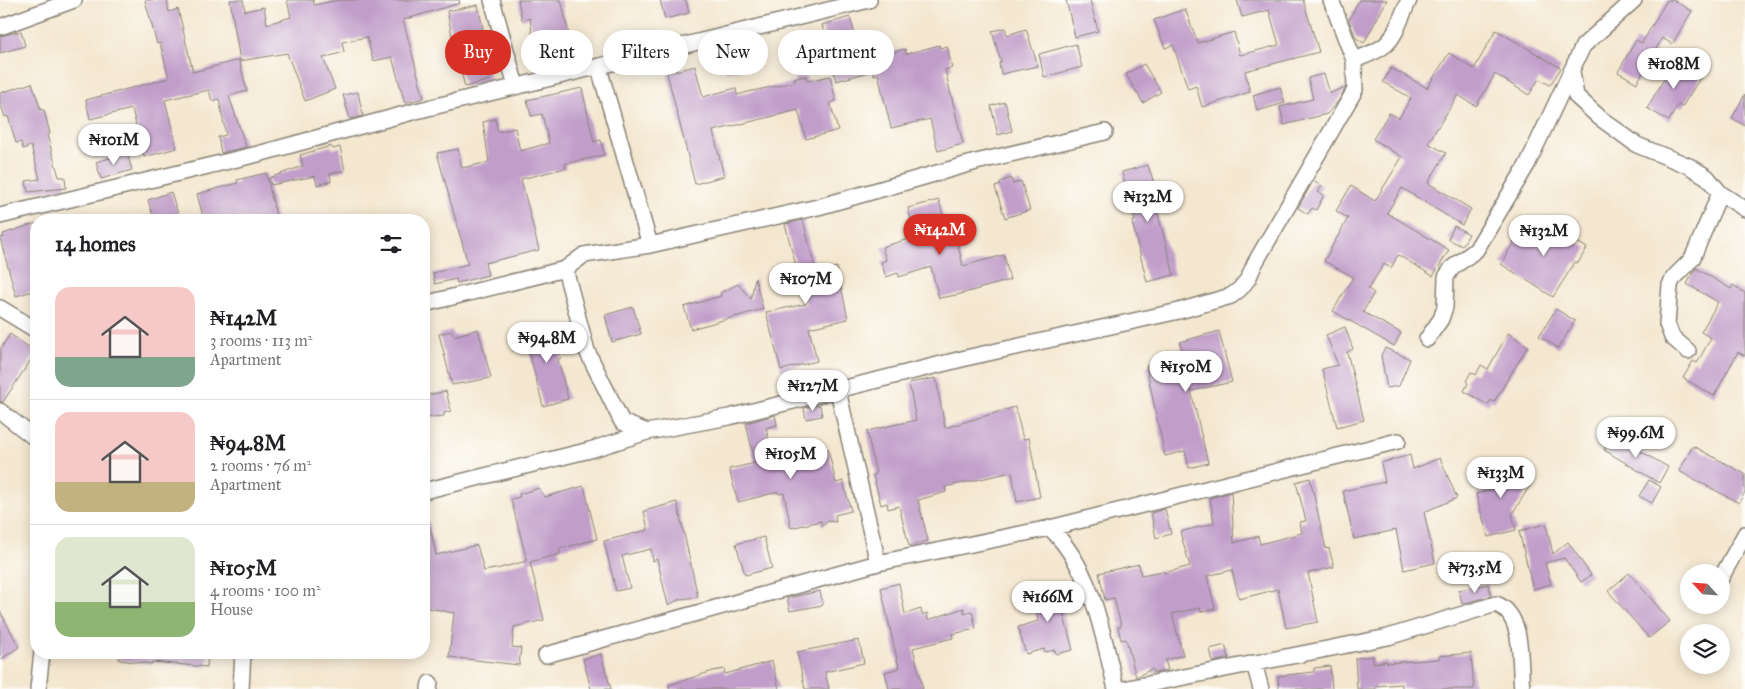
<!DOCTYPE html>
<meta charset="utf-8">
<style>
:root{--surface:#fff;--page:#f6f6f6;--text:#202124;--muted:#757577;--line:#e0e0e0;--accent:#d93025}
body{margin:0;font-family:"IM FELL Great Primer",serif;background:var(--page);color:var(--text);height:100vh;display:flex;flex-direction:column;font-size:19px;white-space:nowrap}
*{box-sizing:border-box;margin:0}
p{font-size:16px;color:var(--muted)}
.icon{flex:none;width:28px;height:28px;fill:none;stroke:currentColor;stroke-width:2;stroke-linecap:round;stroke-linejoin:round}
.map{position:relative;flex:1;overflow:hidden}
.panel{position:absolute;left:30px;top:214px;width:400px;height:445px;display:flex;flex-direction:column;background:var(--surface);border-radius:20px;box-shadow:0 2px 12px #0003}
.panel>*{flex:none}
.hud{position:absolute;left:445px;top:30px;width:475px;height:45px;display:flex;gap:10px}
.needle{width:32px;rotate:296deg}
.tools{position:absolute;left:1680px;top:564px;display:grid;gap:10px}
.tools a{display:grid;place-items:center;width:50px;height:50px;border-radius:50%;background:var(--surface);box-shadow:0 2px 12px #0003;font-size:25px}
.price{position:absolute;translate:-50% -42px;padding:0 11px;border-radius:18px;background:#fff;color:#222;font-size:16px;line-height:32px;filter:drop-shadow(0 1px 2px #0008)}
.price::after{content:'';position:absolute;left:50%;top:30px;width:15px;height:11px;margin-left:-8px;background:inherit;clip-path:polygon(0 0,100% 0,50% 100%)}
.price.selected{background:var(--accent);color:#fff}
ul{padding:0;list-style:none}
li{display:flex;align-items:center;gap:15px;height:125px;padding:0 25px}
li+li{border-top:1px solid var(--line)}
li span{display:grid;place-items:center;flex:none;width:140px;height:100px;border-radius:15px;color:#555}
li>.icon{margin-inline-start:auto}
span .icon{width:60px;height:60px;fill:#fffc;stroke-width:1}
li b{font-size:21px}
h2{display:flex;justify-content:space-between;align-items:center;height:60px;padding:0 25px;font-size:21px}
.pill{padding:0 18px;border-radius:22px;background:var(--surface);box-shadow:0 2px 12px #0003;font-size:18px;line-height:45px}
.pill.selected{background:var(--accent);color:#fff}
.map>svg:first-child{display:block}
.building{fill:#c19eca}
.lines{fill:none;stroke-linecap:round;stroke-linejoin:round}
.street-casing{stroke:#888276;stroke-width:18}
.street{stroke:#fff;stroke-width:15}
</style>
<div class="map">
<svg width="1745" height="689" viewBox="0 0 1745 689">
<rect width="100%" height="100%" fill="#fdfcf7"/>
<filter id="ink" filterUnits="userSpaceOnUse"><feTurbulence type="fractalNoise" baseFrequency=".02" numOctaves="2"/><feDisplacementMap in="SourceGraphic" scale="10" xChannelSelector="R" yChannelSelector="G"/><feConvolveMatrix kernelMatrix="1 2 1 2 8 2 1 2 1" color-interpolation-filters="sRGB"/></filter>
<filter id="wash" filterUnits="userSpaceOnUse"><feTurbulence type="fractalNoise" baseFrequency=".0096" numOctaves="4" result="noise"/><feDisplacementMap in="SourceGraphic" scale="20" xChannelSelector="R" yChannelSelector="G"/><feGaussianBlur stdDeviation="1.12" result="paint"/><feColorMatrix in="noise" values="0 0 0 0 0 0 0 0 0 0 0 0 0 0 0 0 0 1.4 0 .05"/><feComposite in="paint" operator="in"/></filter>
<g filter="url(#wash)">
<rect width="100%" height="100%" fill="#f4e7d0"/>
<g id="blocks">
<path class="building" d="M 145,0 L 167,0 L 169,12 L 178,9 L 193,72 L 239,60 L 247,91 L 229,96 L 246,147 L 221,153 L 218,137 L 226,135 L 219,99 L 212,101 L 209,90 L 165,100 L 177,148 L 144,157 L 132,109 L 90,119 L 86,100 L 169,78 L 160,43 L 157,44 Z
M 230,0 L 243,0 L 245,11 L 264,7 L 267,24 L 291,17 L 287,0 L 313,0 L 314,5 L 338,0 L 459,0 L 460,3 L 403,20 L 424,98 L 405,103 L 392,57 L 373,61 L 367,37 L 342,42 L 344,52 L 323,58 L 335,89 L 305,101 L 287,53 L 240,61 Z
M 518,0 L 561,0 L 575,61 L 537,69 L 530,18 L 522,20 Z
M 660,0 L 686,0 L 689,13 L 665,19 Z
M 1066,0 L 1090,0 L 1098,31 L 1075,37 Z
M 1237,0 L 1303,0 L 1319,52 L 1245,71 L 1250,92 L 1202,107 L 1196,86 L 1188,89 L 1173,45 L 1165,48 L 1154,20 L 1185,9 L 1198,43 L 1234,32 L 1240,55 L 1279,45 L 1269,10 L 1242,17 Z
M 1359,0 L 1387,0 L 1364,43 L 1356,38 L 1349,20 Z
M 1667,0 L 1673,0 L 1692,11 L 1672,44 L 1662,38 L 1637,83 L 1618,72 L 1636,40 L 1642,43 Z
M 478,5 L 483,29 L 452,36 L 447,11 Z
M 850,17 L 859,49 L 885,43 L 888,53 L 905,49 L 906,54 L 939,45 L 940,48 L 947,46 L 952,68 L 945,70 L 963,144 L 938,151 L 930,119 L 891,128 L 878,74 L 874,75 L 873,71 L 836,81 L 822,25 Z
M 1005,28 L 1007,35 L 1026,29 L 1038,66 L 1001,74 L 999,63 L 1001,62 L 992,31 Z
M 1496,30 L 1561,68 L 1550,85 L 1539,79 L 1529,95 L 1495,74 L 1476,106 L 1458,95 L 1428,143 L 1446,153 L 1428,183 L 1471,209 L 1462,225 L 1402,188 L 1387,213 L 1449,250 L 1433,276 L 1398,255 L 1391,268 L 1384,264 L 1368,289 L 1374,293 L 1363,312 L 1401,333 L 1394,346 L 1333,311 L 1353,277 L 1324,261 L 1348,218 L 1336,211 L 1351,186 L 1375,201 L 1402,157 L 1373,139 L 1389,113 L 1399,118 L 1411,98 L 1383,82 L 1391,68 L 1427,88 L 1449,53 L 1474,69 Z
M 21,31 L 25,46 L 0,53 L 0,36 Z
M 738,42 L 744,68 L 726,72 L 721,46 Z
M 1076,44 L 1082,67 L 1044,77 L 1039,54 Z
M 495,54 L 498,65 L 487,69 L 490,80 L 465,87 L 459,64 Z
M 1676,59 L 1702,75 L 1682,107 L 1678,105 L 1669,121 L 1647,108 Z
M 1144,64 L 1161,92 L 1143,103 L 1126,74 Z
M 695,66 L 703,97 L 736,88 L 737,95 L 748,92 L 795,82 L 794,78 L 806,76 L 807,81 L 830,76 L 836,101 L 830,103 L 838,130 L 806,139 L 798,110 L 713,131 L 724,176 L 695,184 L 667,73 Z
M 1324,74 L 1330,93 L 1346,87 L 1339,100 L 1327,114 L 1284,125 L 1280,107 L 1313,99 L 1308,78 Z
M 32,83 L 41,110 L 44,110 L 50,134 L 47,135 L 59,177 L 65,177 L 66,188 L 28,192 L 26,181 L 40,179 L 31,146 L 23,149 L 21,142 L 16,143 L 8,116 L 5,117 L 0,102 L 0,93 Z
M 1280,87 L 1285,103 L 1257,111 L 1253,95 Z
M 582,88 L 594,142 L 601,140 L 604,155 L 565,164 L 566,168 L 521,179 L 539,250 L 485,263 L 488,275 L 457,283 L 456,279 L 435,284 L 433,273 L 468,264 L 437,153 L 458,149 L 462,168 L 489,162 L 483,122 L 495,119 L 498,132 L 515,128 L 520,151 L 549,143 L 542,114 L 531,116 L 527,100 Z
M 358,92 L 363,116 L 350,119 L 343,95 Z
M 1745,94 L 1745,126 L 1732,118 Z
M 1005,102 L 1012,131 L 998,135 L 991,106 Z
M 331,146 L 333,149 L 340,147 L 345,170 L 330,174 L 331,181 L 317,185 L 315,176 L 271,185 L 269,178 L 303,166 L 300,155 Z
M 127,153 L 132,170 L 101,179 L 96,162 Z
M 1148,165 L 1163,210 L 1157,211 L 1174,275 L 1147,282 L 1132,222 L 1135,221 L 1122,172 Z
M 266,173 L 277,220 L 204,220 L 197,194 L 238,183 L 237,180 Z
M 1011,178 L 1013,184 L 1021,181 L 1030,210 L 1005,218 L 995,187 L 1001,185 L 1000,182 Z
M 1313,181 L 1322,186 L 1318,192 L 1324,195 L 1316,210 L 1312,208 L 1308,214 L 1298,208 Z
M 171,192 L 180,220 L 154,220 L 148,200 Z
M 939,200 L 949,239 L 956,237 L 963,266 L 1004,255 L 1010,280 L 957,295 L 939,298 L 931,267 L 899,277 L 898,273 L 886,277 L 881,262 L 886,260 L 882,247 L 915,237 L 908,208 Z
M 1535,217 L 1587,248 L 1578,263 L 1575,262 L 1553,297 L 1501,264 L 1517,236 L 1522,239 Z
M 803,220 L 816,272 L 837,267 L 848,319 L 809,328 L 817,361 L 781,370 L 766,312 L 806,304 L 785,224 Z
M 36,223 L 36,290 L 16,296 L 0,238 L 4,237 L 3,234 Z
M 1454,226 L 1469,234 L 1462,246 L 1448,239 Z
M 1696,268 L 1731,289 L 1733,285 L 1745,293 L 1745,356 L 1738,352 L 1714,396 L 1683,378 L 1693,361 L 1697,363 L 1711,338 L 1701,332 L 1718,302 L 1687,284 Z
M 755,278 L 763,309 L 691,329 L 684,307 L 721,296 L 720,293 L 738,284 L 751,299 Z
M 633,307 L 641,334 L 612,342 L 605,315 Z
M 1556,309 L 1575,321 L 1558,348 L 1539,336 Z
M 552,325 L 555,336 L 559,335 L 563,349 L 559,350 L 561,358 L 558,359 L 568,399 L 543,406 L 524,332 Z
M 1345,327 L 1353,349 L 1347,352 L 1364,420 L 1337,427 L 1322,369 L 1338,365 L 1326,335 Z
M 478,329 L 491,378 L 452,385 L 439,334 L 452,331 L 454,336 Z
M 1219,331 L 1232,382 L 1191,391 L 1208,463 L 1189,468 L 1185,451 L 1165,456 L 1146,366 L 1155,364 L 1153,359 L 1183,353 L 1180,342 Z
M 1508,333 L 1528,346 L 1494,402 L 1491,400 L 1488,405 L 1464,391 L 1468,383 L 1466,381 L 1471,372 L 1476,375 L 1481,365 L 1488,369 Z
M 10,334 L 36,352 L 3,402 L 0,402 L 0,350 Z
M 1385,348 L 1410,359 L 1399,386 L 1387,388 L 1381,355 Z
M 936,378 L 945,428 L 1015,407 L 1023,439 L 1029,438 L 1040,497 L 1017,502 L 1012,472 L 945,487 L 946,492 L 918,500 L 928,541 L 909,546 L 899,506 L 888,509 L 887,503 L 881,505 L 873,475 L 876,474 L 867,431 L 916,420 L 909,383 Z
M 446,391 L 451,411 L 444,413 L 444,416 L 424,418 L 424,396 Z
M 820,405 L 822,416 L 806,419 L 804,408 Z
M 775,415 L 777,425 L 766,428 L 773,456 L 789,451 L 791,458 L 828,449 L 836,483 L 843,481 L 851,511 L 835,515 L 836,522 L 828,521 L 822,526 L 821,521 L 791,528 L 784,493 L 779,494 L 778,492 L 738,502 L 729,469 L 755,463 L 746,423 Z
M 1612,435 L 1668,467 L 1659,483 L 1604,450 Z
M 1693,446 L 1745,474 L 1745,492 L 1739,503 L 1679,471 Z
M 1410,455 L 1413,469 L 1440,458 L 1457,498 L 1424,512 L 1435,563 L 1404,570 L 1396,530 L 1354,539 L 1343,491 L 1385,482 L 1381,463 Z
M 1495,461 L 1531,484 L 1512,514 L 1516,530 L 1488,537 L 1476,494 L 1495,489 L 1482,481 Z
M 1310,478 L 1326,549 L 1329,548 L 1334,567 L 1308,573 L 1318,622 L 1286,628 L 1278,589 L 1239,599 L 1232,570 L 1207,576 L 1215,609 L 1201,612 L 1200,608 L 1172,614 L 1183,655 L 1165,660 L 1168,670 L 1154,673 L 1152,669 L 1136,677 L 1126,639 L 1121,640 L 1118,627 L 1121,626 L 1114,598 L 1105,600 L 1099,573 L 1139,564 L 1141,575 L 1163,571 L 1164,573 L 1190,566 L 1180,532 L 1214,523 L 1210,498 L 1231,492 L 1234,543 L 1258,536 L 1260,544 L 1302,533 L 1300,522 L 1306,521 L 1296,482 Z
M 1649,480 L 1661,487 L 1652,503 L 1639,496 Z
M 584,486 L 597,539 L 559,549 L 560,554 L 530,562 L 544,620 L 514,627 L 512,647 L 521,648 L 519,665 L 449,657 L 454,613 L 424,607 L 424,523 L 429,522 L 436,555 L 477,545 L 484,571 L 500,568 L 527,561 L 511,499 L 520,497 L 519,494 L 539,488 L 545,497 Z
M 677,502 L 698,597 L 681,599 L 668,605 L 657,559 L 653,561 L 651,549 L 622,556 L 630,588 L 616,591 L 604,541 L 648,530 L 644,511 Z
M 1165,509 L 1171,534 L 1156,538 L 1151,513 Z
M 1546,524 L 1553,554 L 1568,542 L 1591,575 L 1581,582 L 1564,558 L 1545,563 L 1551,584 L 1533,589 L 1519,531 Z
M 764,537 L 772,568 L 745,575 L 736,544 Z
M 1629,573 L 1670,621 L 1649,638 L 1608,591 Z
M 899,583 L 905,614 L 921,609 L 922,615 L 927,613 L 928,620 L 964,608 L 964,613 L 972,611 L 976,629 L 952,634 L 953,638 L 913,648 L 923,689 L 889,689 L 885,672 L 899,668 L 881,588 Z
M 1062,584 L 1068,611 L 1063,612 L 1073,650 L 1056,654 L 1055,650 L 1045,652 L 1044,649 L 1026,654 L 1018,627 L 1038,621 L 1032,592 Z
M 1488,584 L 1491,596 L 1462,604 L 1459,590 Z
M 820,591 L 823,605 L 790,611 L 787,598 Z
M 0,611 L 19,647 L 0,660 Z
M 859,640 L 864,663 L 825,672 L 829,689 L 805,689 L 797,652 Z
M 1225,645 L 1229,658 L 1213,662 L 1210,649 Z
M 119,652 L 208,652 L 207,667 L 152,662 L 152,664 L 119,660 Z
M 1471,653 L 1474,689 L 1402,689 L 1402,684 L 1376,686 L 1376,689 L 1357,689 L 1355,658 L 1373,656 L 1373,663 L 1387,661 L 1387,663 L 1439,659 L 1439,656 Z
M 601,654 L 611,689 L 591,689 L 583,659 Z
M 772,661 L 779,689 L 670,689 L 669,685 L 713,671 L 724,669 L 725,674 Z
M 1330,666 L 1332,689 L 1279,689 L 1278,676 L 1314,672 L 1314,668 Z"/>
</g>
</g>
<g filter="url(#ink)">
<use href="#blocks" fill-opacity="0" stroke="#888276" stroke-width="1"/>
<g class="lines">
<defs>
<path id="street" d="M 492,0 L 516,86
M 1331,0 L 1354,60 C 1397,45 1391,39 1409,0
M 0,27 L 74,0
M 599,68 L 650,245
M 1572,72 L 1576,96 L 1600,118 L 1637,145 L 1689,166 L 1707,177 L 1720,193 L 1745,209
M 0,216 L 258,154 L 416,111 L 869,0
M 565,269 L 587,351 L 622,422 L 647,432
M 424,304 L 565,269 L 584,255 L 650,245 L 818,207 L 976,162 L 1105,132
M 0,308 L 36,330
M 1427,339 L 1441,319 L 1445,307 L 1446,277 L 1452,268 L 1476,250 L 1527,165 L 1583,46 L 1634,0
M 1688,351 L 1672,337 L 1667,324 L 1670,285 L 1674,277 L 1692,259 L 1720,193
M 838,391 L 878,563
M 0,411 L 36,439
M 424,491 L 590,450 L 647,432 L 729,417 L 970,357 L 1179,311 L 1231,296 L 1240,289 L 1248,279 L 1255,263 L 1355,90 L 1354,60
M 1050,528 C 1093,570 1102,632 1116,689
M 1721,578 L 1745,534
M 546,655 L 878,563 L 1050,528 L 1398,441
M 1254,663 L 1261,689
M 38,689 L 42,652
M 241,689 L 243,652
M 429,689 L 430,683
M 1123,689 L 1388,637 L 1496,604 C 1525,615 1519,663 1522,689"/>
</defs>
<use href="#street" class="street-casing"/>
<use href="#street" class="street"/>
</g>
</g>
</svg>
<div class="tools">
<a><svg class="needle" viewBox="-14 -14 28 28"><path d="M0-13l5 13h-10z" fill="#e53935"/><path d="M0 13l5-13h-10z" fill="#757577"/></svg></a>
<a><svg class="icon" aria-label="layers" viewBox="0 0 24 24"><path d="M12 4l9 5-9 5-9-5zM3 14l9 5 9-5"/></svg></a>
</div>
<b class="price" style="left:1674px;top:90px">₦108M</b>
<b class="price" style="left:114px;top:166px">₦101M</b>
<b class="price" style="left:1148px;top:223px">₦132M</b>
<b class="price selected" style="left:940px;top:256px">₦142M</b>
<b class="price" style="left:1544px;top:257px">₦132M</b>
<b class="price" style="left:806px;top:305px">₦107M</b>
<b class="price" style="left:547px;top:364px">₦94.8M</b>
<b class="price" style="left:1186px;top:393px">₦150M</b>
<b class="price" style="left:813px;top:412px">₦127M</b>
<b class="price" style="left:1636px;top:459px">₦99.6M</b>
<b class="price" style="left:791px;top:480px">₦105M</b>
<b class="price" style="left:1501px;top:499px">₦133M</b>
<b class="price" style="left:1475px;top:594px">₦73.5M</b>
<b class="price" style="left:1048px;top:623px">₦166M</b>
<div class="hud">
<a class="pill selected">Buy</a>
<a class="pill">Rent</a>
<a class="pill">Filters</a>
<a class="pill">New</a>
<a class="pill">Apartment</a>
</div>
<section class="panel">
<h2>14 homes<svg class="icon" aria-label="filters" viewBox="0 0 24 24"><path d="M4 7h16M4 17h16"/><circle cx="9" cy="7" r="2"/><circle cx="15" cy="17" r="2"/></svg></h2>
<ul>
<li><span style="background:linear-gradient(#f6c9c9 70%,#7fa58c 0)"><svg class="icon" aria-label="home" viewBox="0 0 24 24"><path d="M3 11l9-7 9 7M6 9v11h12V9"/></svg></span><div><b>₦142M</b><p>3 rooms · 113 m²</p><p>Apartment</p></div></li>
<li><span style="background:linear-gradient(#f6c9c9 70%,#c2b280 0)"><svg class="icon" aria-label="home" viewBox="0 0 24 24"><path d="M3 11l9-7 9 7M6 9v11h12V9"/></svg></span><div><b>₦94.8M</b><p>2 rooms · 76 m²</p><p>Apartment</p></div></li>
<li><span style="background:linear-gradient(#dfe7d0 65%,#8fb573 0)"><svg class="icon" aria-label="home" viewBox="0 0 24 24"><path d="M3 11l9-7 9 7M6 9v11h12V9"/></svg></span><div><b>₦105M</b><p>4 rooms · 100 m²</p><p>House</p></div></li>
</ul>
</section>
</div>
